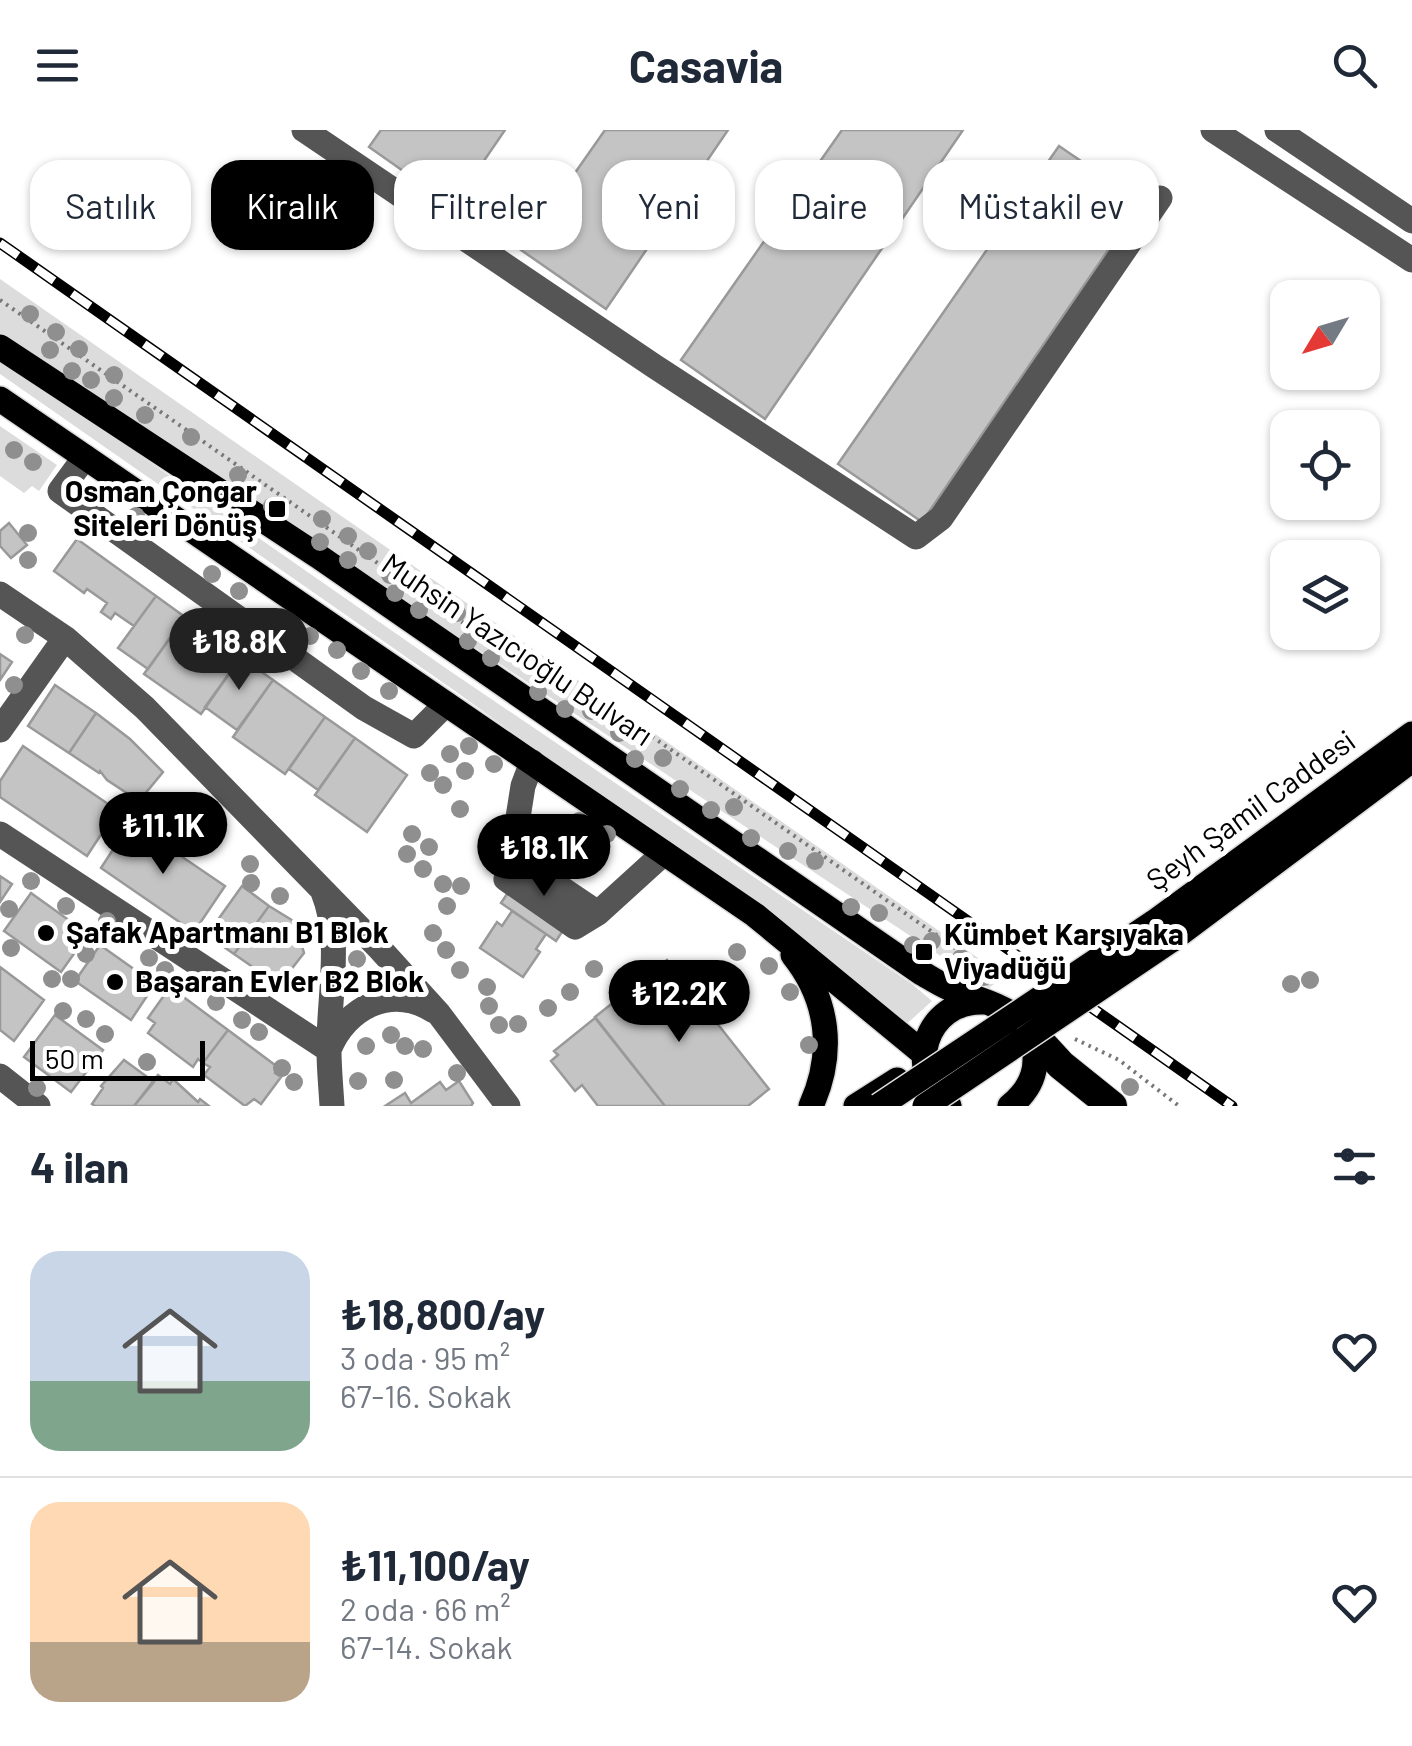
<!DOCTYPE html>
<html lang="tr">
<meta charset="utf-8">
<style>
:root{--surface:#fff;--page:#f2f2f3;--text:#1f2937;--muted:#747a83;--line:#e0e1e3;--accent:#000}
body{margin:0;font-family:Barlow,sans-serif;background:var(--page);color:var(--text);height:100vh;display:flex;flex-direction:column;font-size:38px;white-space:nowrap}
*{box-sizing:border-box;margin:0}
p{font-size:32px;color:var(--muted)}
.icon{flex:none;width:55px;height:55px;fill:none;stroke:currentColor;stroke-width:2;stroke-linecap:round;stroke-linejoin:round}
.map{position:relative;height:976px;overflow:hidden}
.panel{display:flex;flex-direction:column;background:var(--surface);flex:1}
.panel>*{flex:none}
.top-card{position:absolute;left:30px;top:30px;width:1352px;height:90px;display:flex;gap:20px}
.needle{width:65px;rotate:232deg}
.tools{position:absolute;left:1270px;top:150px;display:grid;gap:20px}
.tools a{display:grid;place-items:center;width:110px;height:110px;border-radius:20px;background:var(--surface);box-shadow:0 2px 8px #0004;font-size:50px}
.scale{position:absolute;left:30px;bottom:25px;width:175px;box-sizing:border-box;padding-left:10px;border:5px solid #000;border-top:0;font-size:28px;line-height:35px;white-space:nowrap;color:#000;-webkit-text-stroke:8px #fff;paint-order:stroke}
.price{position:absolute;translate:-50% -85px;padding:0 22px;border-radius:35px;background:var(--accent);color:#fff;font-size:32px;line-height:65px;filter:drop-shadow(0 2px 5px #0008)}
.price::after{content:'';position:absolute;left:50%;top:60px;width:30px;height:22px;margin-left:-15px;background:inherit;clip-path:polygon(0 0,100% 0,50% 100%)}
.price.current{background:#222;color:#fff}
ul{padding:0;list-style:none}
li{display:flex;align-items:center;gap:30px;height:250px;padding:0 30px}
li+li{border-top:2px solid var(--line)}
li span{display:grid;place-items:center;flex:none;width:280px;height:200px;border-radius:30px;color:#555}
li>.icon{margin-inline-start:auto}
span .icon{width:120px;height:120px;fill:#fffc;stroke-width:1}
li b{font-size:42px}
h2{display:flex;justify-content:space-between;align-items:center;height:120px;padding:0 30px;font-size:42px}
.tag{padding:0 35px;border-radius:30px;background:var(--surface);box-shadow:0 2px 8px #0004;font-size:35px;line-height:90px}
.tag.current{background:var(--accent);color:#fff}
header{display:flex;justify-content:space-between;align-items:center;height:130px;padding:0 30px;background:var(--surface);font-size:45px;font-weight:700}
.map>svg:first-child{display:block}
.green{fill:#dcdcdc}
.building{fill:#c4c4c4;stroke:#999;stroke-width:2.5}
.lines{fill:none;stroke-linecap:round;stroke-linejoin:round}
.major-casing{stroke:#dbdbdb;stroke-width:28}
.highway-casing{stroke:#dbdbdb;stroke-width:32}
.path{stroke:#777;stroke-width:4;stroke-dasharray:2.5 5;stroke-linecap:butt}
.minor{stroke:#555;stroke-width:25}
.major{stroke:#000;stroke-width:25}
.highway{stroke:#000;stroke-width:30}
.rail-casing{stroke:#000;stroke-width:11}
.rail{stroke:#fff;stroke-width:8;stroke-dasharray:22;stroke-linecap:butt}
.major-bridge-casing{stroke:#dbdbdb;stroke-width:28;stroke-linecap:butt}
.major-bridge{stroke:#000;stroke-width:25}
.tree{fill:#8f8f8f}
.poi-dot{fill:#000;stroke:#fff;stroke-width:4}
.labels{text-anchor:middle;stroke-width:10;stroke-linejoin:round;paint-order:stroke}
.poi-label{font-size:30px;font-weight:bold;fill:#000;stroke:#fff;text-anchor:start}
.street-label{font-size:30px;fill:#000;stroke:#fff}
</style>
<header><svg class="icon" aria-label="menu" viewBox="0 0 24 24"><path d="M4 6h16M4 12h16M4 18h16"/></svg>Casavia<svg class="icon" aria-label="search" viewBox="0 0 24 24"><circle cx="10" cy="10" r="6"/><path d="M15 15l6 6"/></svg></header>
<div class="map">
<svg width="1412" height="976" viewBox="0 0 1412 976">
<rect width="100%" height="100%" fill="#fff"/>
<path class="green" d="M 0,149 L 1004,846 L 989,858 L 0,203 Z
M 0,228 L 447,539 L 912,854 L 932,871 L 901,899 L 745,770 L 455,561 L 0,244 Z
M 0,296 L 57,335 L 39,361 L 32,356 L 24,363 L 0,346 Z"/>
<path class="building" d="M 381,0 L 505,0 L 453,76 L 369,17 Z
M 605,0 L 728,0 L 606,179 L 521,120 Z
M 842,0 L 963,0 L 765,289 L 681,230 Z
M 1059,16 L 1141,72 L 922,392 L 838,334 Z
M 9,393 L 27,415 L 11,428 L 0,416 L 0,401 Z
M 77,409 L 156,466 L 134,496 L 115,483 L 111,489 L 101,482 L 107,473 L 87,459 L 84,463 L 54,441 Z
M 156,466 L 185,487 L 148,539 L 118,518 Z
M 185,487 L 241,527 L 201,584 L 144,544 Z
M 0,524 L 12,532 L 0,550 Z
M 241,527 L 273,550 L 237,600 L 205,577 Z
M 273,550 L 325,587 L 285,644 L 233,607 Z
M 55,555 L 96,583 L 69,623 L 28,596 Z
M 96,583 L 130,609 L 163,642 L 139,671 L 107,650 L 100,641 L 99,643 L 69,623 Z
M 325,587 L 355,608 L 318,660 L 289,639 Z
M 355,608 L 407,645 L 367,702 L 315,665 Z
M 23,616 L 117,680 L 87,726 L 0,667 L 0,651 Z
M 131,692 L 225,756 L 194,802 L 101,738 Z
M 532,727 L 587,764 L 556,811 L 501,773 Z
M 0,746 L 12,754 L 0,772 Z
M 242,756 L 269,776 L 234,824 L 207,805 Z
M 31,763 L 88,804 L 61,842 L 4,801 Z
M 269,776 L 295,792 L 304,823 L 279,855 L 234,824 Z
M 512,781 L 546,804 L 536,819 L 540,822 L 523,847 L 480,818 L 497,792 L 502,796 Z
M 100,815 L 155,854 L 131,890 L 75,851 Z
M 667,830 L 769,959 L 748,976 L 665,976 L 595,887 Z
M 0,837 L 44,870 L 14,911 L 0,900 Z
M 170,857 L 228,900 L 203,933 L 198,929 L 193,937 L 148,903 L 155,893 L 148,888 Z
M 55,885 L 103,920 L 71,962 L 24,927 Z
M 595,888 L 665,976 L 598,976 L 582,955 L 575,961 L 551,931 L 558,925 L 554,921 Z
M 228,900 L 279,938 L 275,943 L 281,947 L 261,974 L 254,969 L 245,976 L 204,945 L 210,937 L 203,933 Z
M 124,930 L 154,952 L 134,976 L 95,976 L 92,974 L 103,958 L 101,956 Z
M 158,945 L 170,954 L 173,949 L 198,972 L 200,969 L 209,976 L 134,976 Z
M 459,951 L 473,973 L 471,976 L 385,976 L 405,963 L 411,973 L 440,952 L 446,960 Z"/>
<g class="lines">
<defs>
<path id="major" d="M 0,217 L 318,426 L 920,842 C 929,847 938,853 947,857 C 984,874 1037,878 1035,930 C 1035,950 1025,964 1010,976
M 0,269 L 755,785 L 923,923
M 1153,793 L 1412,604
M 1170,811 L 1412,630
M 793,825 C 829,870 835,923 811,976
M 856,976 L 897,950
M 949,976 C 903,943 925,870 983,872"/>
<path id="highway" d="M 1027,898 L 1061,935 L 1112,976"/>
</defs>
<use href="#major" class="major-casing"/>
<use href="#highway" class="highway-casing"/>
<path class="path" d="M 0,170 L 544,549 L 581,557 L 1001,850
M 1075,909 L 1119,930 L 1179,976"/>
<path class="minor" d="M 304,0 L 654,236 L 916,407 L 941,388 L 1160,68
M 1213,0 L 1412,130
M 1277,0 L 1412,91
M 85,327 L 60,361 L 364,578 L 414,606 L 446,574
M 0,464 L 65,508 L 145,578 L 380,819 L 439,884 L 508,976
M 0,600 L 65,508
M 532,632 L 523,656 L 512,725 L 598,783 L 664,723
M 0,704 L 329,920 C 346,877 392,854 434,881
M 512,725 L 506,749 L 575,797 L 598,783
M 323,762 C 343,811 328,869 329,920 C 329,939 331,958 332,976
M 0,946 L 38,976"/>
<use href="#major" class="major"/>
<use href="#highway" class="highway"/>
<defs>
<path id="rail" d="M 0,113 L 1232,976"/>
</defs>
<use href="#rail" class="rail-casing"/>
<use href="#rail" class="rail"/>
<defs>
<path id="major-bridge" d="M 879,976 L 1153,793
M 925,976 L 1170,811"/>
</defs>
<use href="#major-bridge" class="major-bridge-casing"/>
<use href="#major-bridge" class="major-bridge"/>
</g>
<g class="tree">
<circle cx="30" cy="184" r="9"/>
<circle cx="56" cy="202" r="9"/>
<circle cx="79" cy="219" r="9"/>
<circle cx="50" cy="220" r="9"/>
<circle cx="72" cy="241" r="9"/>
<circle cx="114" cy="245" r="9"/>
<circle cx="91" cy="250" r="9"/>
<circle cx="114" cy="268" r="9"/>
<circle cx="145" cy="285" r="9"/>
<circle cx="191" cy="307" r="9"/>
<circle cx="14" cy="320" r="9"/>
<circle cx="33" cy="332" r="9"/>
<circle cx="238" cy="345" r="9"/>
<circle cx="272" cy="376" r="9"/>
<circle cx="136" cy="386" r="9"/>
<circle cx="322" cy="389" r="9"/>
<circle cx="28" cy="403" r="9"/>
<circle cx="348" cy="406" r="9"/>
<circle cx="320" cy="412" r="9"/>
<circle cx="368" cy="421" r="9"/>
<circle cx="28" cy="430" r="9"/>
<circle cx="348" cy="430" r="9"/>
<circle cx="212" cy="444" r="9"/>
<circle cx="390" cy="445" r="9"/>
<circle cx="425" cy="459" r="9"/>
<circle cx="239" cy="461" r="9"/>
<circle cx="395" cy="463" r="9"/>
<circle cx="419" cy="480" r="9"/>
<circle cx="457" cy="483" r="9"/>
<circle cx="25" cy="505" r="9"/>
<circle cx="310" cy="506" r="9"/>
<circle cx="489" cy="506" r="9"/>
<circle cx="468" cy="511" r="9"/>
<circle cx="337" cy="520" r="9"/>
<circle cx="491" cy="528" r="9"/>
<circle cx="361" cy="541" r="9"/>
<circle cx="551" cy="546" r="9"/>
<circle cx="14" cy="555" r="9"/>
<circle cx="389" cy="561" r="9"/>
<circle cx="538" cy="562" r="9"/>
<circle cx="565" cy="579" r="9"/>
<circle cx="591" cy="581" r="9"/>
<circle cx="619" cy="603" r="9"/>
<circle cx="469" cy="616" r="9"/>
<circle cx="450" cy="624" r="9"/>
<circle cx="663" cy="628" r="9"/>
<circle cx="635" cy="629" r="9"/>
<circle cx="494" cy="634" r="9"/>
<circle cx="465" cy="641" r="9"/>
<circle cx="430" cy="643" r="9"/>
<circle cx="443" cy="655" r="9"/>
<circle cx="680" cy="659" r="9"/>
<circle cx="734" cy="677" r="9"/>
<circle cx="460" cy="679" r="9"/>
<circle cx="711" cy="680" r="9"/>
<circle cx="579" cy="691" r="9"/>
<circle cx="412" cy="704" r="9"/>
<circle cx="607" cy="704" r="9"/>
<circle cx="751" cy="708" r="9"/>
<circle cx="429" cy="717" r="9"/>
<circle cx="788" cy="721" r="9"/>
<circle cx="407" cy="724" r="9"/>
<circle cx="815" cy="731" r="9"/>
<circle cx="250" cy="734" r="9"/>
<circle cx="423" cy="739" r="9"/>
<circle cx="31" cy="751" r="9"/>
<circle cx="251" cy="753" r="9"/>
<circle cx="443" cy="754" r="9"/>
<circle cx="461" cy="756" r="9"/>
<circle cx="280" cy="766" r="9"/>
<circle cx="66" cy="776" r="9"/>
<circle cx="447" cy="776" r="9"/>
<circle cx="851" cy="777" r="9"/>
<circle cx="9" cy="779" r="9"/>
<circle cx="879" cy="783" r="9"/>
<circle cx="107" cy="791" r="9"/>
<circle cx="433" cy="803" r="9"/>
<circle cx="97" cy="808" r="9"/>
<circle cx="932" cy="811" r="9"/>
<circle cx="913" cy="815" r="9"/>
<circle cx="11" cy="818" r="9"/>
<circle cx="446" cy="820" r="9"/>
<circle cx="737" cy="822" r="9"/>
<circle cx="86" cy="824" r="9"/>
<circle cx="149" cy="828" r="9"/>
<circle cx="961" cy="828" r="9"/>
<circle cx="357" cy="829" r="9"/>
<circle cx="769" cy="836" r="9"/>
<circle cx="594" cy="839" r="9"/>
<circle cx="165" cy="840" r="9"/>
<circle cx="460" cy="840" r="9"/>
<circle cx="984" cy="847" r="9"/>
<circle cx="52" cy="849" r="9"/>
<circle cx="71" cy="849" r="9"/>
<circle cx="1310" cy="850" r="9"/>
<circle cx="1291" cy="854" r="9"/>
<circle cx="188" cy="855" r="9"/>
<circle cx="351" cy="857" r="9"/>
<circle cx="387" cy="857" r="9"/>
<circle cx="487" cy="857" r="9"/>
<circle cx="570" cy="862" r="9"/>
<circle cx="790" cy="862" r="9"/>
<circle cx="216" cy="872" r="9"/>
<circle cx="489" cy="876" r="9"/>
<circle cx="548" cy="878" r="9"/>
<circle cx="63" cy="881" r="9"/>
<circle cx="86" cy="889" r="9"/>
<circle cx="242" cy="890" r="9"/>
<circle cx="518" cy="894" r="9"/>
<circle cx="499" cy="895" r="9"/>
<circle cx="259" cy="902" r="9"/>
<circle cx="105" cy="904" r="9"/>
<circle cx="391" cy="905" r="9"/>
<circle cx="809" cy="915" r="9"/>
<circle cx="366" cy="916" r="9"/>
<circle cx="405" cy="916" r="9"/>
<circle cx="423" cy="919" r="9"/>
<circle cx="147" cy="932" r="9"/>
<circle cx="282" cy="938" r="9"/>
<circle cx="457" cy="943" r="9"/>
<circle cx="394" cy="950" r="9"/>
<circle cx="358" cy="951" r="9"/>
<circle cx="294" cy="952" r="9"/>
<circle cx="1130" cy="957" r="9"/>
<circle cx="37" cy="958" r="9"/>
</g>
<g class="poi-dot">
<rect x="267" y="369" width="20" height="20" rx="5"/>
<circle cx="46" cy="803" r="10"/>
<rect x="914" y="812" width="20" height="20" rx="5"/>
<circle cx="115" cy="852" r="10"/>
</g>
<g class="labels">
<g class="poi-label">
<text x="257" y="372" text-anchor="end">Osman Çongar<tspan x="257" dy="34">Siteleri Dönüş</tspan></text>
<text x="66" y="813">Şafak Apartmanı B1 Blok</text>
<text x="944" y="815">Kümbet Karşıyaka<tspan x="944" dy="34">Viyadüğü</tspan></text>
<text x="135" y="862">Başaran Evler B2 Blok</text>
</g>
<g class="street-label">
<text transform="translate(517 520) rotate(34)" y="10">Muhsin Yazıcıoğlu Bulvarı</text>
<text transform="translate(1251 681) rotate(-36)" y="10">Şeyh Şamil Caddesi</text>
</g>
</g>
</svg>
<div class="tools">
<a><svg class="needle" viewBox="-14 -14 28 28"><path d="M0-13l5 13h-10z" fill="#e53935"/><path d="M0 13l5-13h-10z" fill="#747a83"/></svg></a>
<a><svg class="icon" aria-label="locate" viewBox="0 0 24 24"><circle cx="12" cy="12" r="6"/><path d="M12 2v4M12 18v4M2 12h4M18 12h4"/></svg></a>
<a><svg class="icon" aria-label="layers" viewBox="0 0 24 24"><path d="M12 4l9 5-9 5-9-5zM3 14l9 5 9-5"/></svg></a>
</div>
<div class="scale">50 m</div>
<b class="price current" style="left:239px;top:563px">₺18.8K</b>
<b class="price" style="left:163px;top:747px">₺11.1K</b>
<b class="price" style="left:544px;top:769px">₺18.1K</b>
<b class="price" style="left:679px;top:915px">₺12.2K</b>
<div class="top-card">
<a class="tag">Satılık</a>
<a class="tag current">Kiralık</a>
<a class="tag">Filtreler</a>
<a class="tag">Yeni</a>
<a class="tag">Daire</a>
<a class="tag">Müstakil ev</a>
</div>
</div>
<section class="panel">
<h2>4 ilan<svg class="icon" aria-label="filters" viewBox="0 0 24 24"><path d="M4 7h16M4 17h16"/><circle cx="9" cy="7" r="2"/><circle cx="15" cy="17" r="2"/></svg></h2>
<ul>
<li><span style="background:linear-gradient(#c9d6e8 65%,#7fa58c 0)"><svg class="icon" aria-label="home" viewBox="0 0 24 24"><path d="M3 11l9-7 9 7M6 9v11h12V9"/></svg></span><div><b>₺18,800/ay</b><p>3 oda · 95 m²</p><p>67-16. Sokak</p></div><svg class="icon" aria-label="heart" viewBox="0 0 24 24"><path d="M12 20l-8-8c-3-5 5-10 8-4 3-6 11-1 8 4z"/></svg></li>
<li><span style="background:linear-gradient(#ffd9b3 70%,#b9a48a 0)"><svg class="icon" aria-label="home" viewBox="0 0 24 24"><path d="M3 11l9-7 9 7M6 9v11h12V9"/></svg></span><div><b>₺11,100/ay</b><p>2 oda · 66 m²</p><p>67-14. Sokak</p></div><svg class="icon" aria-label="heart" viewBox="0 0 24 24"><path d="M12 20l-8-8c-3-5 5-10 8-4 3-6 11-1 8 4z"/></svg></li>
</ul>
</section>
